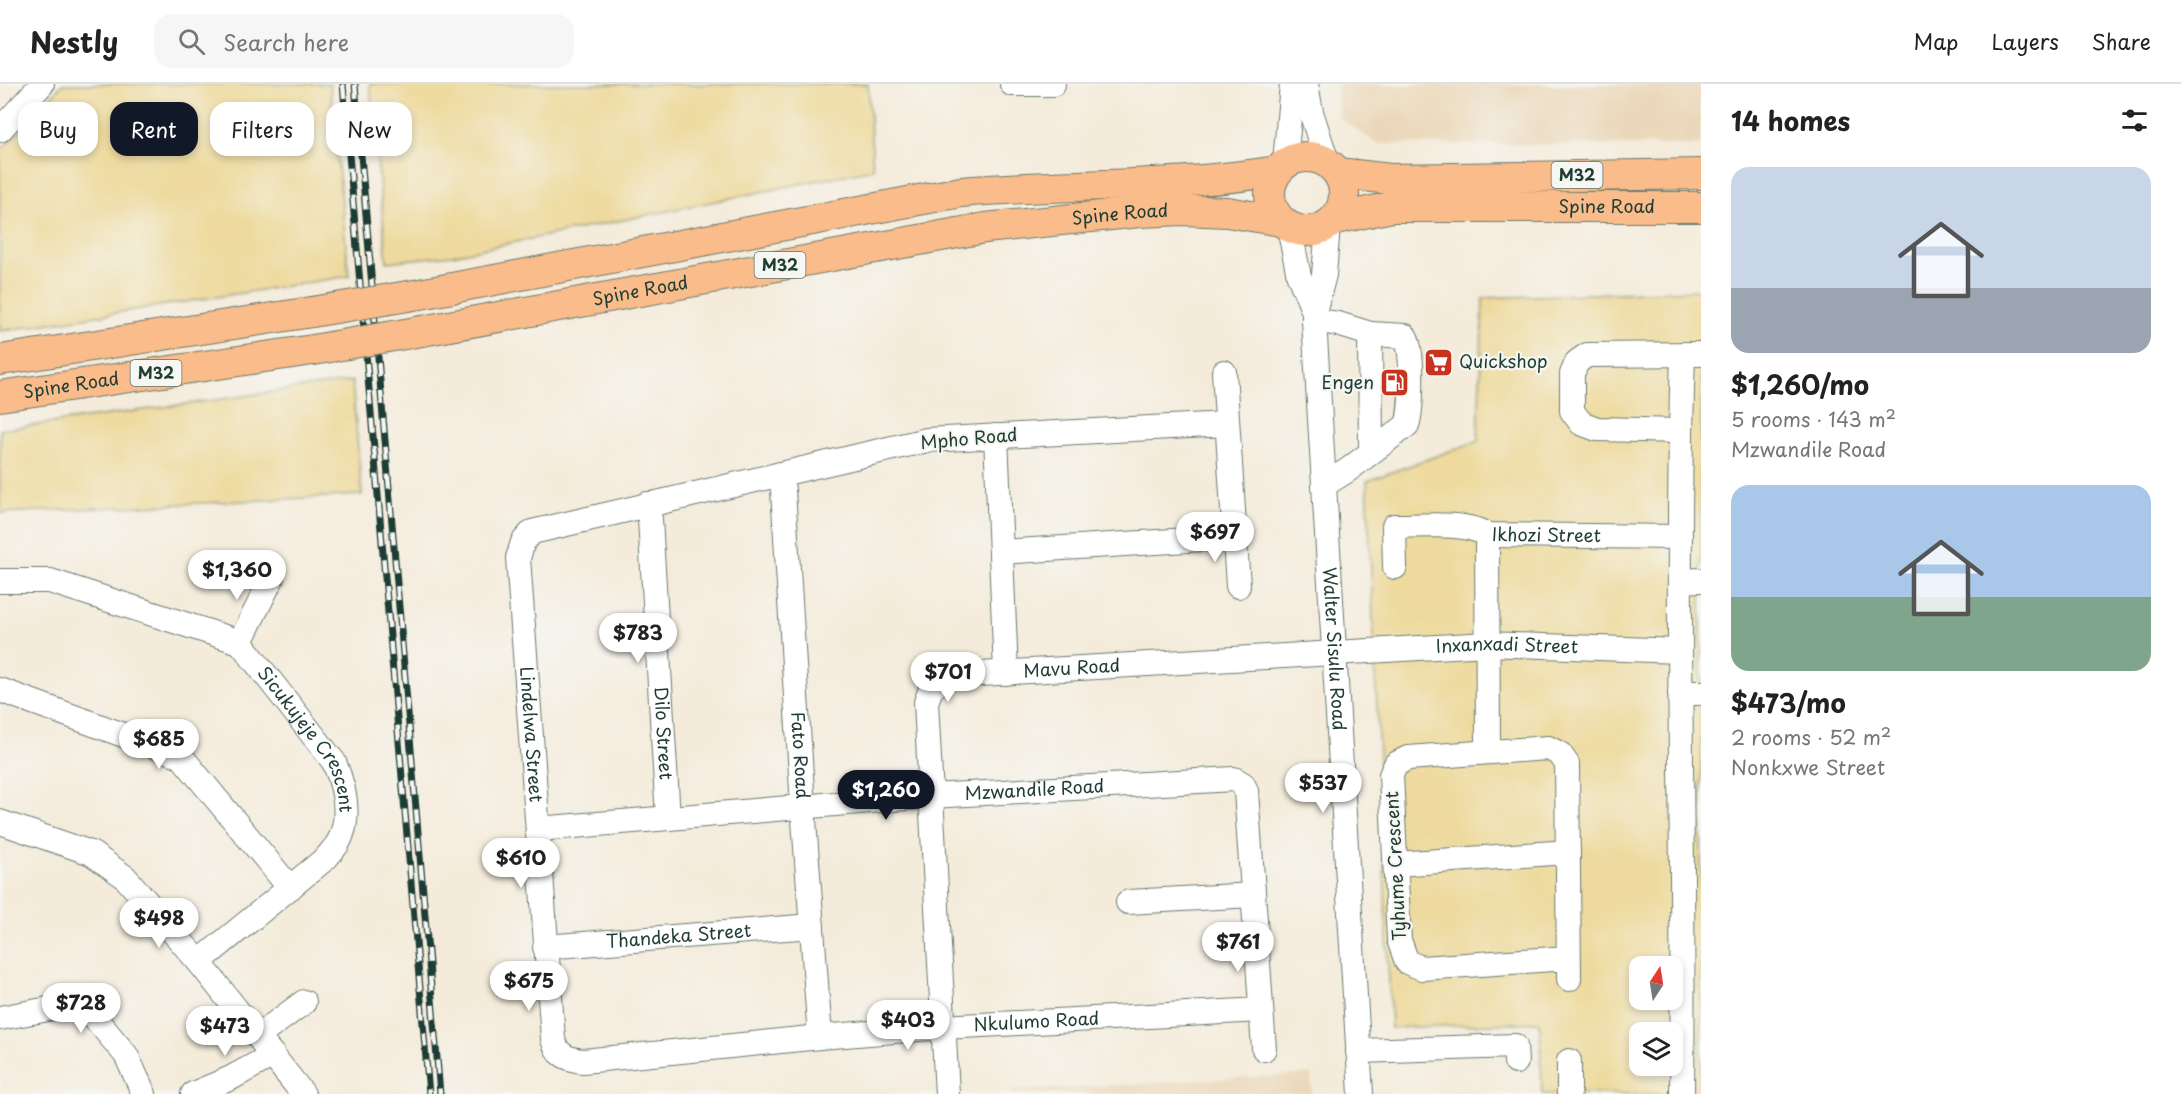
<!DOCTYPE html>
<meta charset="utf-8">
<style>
:root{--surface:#fff;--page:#f6f6f6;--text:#222;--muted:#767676;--line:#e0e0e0;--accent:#111827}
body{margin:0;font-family:"Playpen Sans",sans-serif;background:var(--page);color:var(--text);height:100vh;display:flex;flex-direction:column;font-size:22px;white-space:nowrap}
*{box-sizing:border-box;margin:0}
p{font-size:20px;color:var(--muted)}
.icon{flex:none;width:33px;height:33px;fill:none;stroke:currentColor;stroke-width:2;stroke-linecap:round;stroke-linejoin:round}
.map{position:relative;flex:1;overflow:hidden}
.details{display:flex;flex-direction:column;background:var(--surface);width:480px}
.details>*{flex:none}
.top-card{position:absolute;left:18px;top:18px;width:570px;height:54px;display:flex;gap:12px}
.needle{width:39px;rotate:12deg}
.fabs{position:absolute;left:1629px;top:872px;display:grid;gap:12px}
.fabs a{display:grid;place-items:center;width:54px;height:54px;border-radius:12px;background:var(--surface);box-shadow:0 3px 9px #0003;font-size:30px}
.price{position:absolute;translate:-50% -51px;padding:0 14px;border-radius:21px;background:#fff;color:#222;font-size:20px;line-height:39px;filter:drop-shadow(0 2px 3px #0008)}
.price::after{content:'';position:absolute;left:50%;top:36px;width:18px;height:14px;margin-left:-9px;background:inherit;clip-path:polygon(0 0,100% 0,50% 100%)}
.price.current{background:var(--accent);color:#fff}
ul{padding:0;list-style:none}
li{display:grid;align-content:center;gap:12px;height:318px;padding:0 30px}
li span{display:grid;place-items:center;height:186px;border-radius:18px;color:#555}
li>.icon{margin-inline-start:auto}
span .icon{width:108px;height:108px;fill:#fffc;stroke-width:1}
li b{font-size:26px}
h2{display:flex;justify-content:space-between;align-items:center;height:72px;padding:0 30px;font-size:26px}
.pill{padding:0 21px;border-radius:18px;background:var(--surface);box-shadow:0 3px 9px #0003;font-size:21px;line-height:54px}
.pill.current{background:var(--accent);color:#fff}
header{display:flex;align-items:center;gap:36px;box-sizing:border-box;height:84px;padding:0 30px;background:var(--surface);border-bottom:2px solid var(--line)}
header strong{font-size:28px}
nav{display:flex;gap:33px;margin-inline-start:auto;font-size:21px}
.search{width:420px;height:54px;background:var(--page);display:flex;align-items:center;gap:15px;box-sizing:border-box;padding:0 21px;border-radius:18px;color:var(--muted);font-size:22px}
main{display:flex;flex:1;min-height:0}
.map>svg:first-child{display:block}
.built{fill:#ebd8ba}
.sand{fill:#eeda9e;stroke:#868c69;stroke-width:1.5;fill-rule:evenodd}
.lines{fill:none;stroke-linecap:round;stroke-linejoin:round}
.minor-casing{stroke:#6a7a6e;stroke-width:26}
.major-casing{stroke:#6a7a6e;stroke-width:32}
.minor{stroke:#fff;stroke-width:24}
.major{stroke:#f9bc8a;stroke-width:30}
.rail-casing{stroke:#1f3d34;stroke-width:7}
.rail{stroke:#f6f6f2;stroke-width:4.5;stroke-dasharray:14;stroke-linecap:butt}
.major-bridge-casing{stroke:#6a7a6e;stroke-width:32;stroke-linecap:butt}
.major-bridge{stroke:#f9bc8a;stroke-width:30}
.labels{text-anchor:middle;stroke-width:4.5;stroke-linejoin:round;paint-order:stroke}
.shield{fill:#f6f6f2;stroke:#60746d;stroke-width:1.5}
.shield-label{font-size:16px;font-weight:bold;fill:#1f3d34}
.street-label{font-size:18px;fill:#1f3d34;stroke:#f6f6f2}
.poi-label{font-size:18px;fill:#1f3d34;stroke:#f6f6f2;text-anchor:start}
</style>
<header>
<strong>Nestly</strong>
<div class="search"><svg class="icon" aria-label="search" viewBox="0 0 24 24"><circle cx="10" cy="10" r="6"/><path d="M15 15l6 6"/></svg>Search here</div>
<nav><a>Map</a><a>Layers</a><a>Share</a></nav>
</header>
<main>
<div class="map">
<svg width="1701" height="1010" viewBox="0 0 1701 1010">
<rect width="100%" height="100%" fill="#f6f6f2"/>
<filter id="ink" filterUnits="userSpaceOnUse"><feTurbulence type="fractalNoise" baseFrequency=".0167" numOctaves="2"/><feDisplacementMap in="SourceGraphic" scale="12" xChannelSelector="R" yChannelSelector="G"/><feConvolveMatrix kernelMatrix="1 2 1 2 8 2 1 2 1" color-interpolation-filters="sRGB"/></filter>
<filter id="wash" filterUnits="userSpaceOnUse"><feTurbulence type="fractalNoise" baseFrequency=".008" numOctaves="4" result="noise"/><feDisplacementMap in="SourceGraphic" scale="24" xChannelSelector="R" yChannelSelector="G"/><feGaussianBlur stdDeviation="1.35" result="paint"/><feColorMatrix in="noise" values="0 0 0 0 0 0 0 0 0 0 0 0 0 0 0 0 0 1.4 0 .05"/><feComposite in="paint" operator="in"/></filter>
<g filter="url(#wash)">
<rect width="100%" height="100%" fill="#f4ebda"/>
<path class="built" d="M 1336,0 L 1701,0 L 1701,61 L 1377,60 L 1339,33 Z
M 1311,990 L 1312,1010 L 1011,1010 L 1011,1007 Z"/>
<path class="sand" d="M 62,0 L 330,0 L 349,192 L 0,247 L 0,66 L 33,35 Z
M 370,0 L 868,0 L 873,85 L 452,171 L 387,178 Z
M 1701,206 L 1701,1010 L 1542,1010 L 1540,938 L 1391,944 L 1367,397 L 1478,357 L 1483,214 ZM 1640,882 L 1672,882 L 1672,915 L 1640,915 ZM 1640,948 L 1672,948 L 1672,981 L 1640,981 Z
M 352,297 L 362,411 L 0,429 L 0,346 Z"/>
</g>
<g filter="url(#ink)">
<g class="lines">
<defs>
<g id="minor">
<path d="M 1012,0 L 1053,0"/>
<path d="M 1306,0 L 1311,28 L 1327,78"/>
<path d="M 0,46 L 42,0"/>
<path d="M 1285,79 L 1292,0"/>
<path id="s1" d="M 1328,141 L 1324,191 L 1314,228 L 1314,236 L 1361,1010"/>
<path d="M 1289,143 L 1299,192 L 1314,228"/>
<path d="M 1314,236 L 1338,240 L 1370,250 L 1405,252 C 1414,263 1412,327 1407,341 L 1348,386 L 1324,401"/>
<path d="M 1370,250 L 1371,367"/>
<path d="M 1224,288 L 1238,502"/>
<path id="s2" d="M 1226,340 L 927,356 L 532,448 L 523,458 L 518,474 L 553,955 C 557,971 567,975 583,977 L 820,953 L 943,943 L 1261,926"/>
<path d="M 1680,347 L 1597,345 L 1581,339 L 1572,327 L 1572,290 L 1577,278 L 1587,271 L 1701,270"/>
<path d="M 996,352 L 1006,589"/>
<path id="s3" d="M 780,390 L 783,406 L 803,723 L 820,953"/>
<path id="s4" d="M 647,420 L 650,435 L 668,734"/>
<path d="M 1487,451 L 1488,667"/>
<path d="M 1001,468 L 1234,453"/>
<path id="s5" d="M 1395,483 L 1394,442 C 1419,442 1467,437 1487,451 L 1680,453"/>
<path id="s6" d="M 0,497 L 50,497 L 240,558 L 334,678 C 344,702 352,734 338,759 C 335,764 330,769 326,774 L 199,878"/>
<path d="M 1680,497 L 1701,496"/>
<path d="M 240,558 L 272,494"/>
<path d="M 0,606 L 181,672 L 290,804"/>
<path d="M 1680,609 L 1701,609"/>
<path d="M 0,738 L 91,769 L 125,793 L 199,878 L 303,1010"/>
<path id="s7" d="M 538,745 L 931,712 L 1234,695 L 1243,700 L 1246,707 L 1264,965"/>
<path d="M 1396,780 L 1568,768"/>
<path d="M 1128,818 L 1253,811"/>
<path id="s8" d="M 545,863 L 812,842"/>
<path d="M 1568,874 L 1422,884 L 1407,878 L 1399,856 L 1391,691 L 1396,680 L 1408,674 L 1548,664 L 1560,670 L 1567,680 L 1569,895"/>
<path d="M 0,934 L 70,921 L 89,927 L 126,971 L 144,1010"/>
<path d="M 258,952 L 304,918"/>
<path d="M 1358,967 L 1515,962 L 1516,978"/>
<path d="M 193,1010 L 231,994 L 273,971"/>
<path id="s9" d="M 947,1010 L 926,618 L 931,605 L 947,592 L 1487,560 L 1679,567"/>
<path d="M 1569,1010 L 1569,977"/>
<path d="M 1682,1010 C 1685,763 1675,517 1683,270"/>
</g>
<g id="major">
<circle cx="1307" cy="110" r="37"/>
<path d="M 1338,89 L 1390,95 L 1701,90"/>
<path id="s10" d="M 1335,135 L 1392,123 L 1701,123"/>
<path d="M 420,210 L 961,108 C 1066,99 1173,104 1277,87"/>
<path id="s11" d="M 422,247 L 985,144 L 1140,128 L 1184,126 L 1227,128 L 1281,137"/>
<path d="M 0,276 L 312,228"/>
<path id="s12" d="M 0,312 L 313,266"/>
</g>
</defs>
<use href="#minor" class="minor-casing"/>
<use href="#major" class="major-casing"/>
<use href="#minor" class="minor"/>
<use href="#major" class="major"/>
<defs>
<path id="rail" d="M 343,0 L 429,1010
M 355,0 L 440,1010"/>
</defs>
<use href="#rail" class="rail-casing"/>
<use href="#rail" class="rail"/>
<defs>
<path id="major-bridge" d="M 312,228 L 420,210
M 313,266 L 422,247"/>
</defs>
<use href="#major-bridge" class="major-bridge-casing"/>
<use href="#major-bridge" class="major-bridge"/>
</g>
</g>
<defs>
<symbol id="supermarket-square" viewBox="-11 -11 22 22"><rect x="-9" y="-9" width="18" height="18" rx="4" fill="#c8321e" stroke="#f6f6f2"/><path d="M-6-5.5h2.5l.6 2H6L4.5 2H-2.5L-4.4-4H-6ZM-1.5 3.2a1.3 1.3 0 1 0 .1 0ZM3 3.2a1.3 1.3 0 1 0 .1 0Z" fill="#fff"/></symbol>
<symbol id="fuel-square" viewBox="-11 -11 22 22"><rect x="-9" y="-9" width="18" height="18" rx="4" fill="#c8321e" stroke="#f6f6f2"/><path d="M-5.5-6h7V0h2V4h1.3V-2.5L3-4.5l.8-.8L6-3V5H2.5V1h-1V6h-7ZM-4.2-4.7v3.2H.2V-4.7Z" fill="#fff"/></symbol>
</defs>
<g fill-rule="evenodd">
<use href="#supermarket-square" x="1422" y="262" width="33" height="33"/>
<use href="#fuel-square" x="1378" y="282" width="33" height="33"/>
</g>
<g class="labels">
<g class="shield">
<rect x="1551.5" y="78" width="51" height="26" rx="4.5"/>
<rect x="754.5" y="168" width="51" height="26" rx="4.5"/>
<rect x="130.5" y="276" width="51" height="26" rx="4.5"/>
</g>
<g class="shield-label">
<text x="1577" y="97">M32</text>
<text x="780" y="187">M32</text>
<text x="156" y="295">M32</text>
</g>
<g class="street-label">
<text dy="6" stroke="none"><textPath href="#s10" startOffset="273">Spine Road</textPath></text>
<text dy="6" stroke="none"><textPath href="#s11" startOffset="708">Spine Road</textPath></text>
<text dy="6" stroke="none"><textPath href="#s11" startOffset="222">Spine Road</textPath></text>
<text dy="6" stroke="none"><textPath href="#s12" startOffset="72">Spine Road</textPath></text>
<text transform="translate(969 355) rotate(-5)" y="6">Mpho Road</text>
<text dy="6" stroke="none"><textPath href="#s5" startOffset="195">Ikhozi Street</textPath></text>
<text dy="6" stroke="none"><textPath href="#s9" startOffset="988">Inxanxadi Street</textPath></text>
<text dy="6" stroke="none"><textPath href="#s1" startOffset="426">Walter Sisulu Road</textPath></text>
<text dy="6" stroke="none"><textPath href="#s9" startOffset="552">Mavu Road</textPath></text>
<text dy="6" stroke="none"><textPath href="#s4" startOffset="230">Dilo Street</textPath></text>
<text dy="6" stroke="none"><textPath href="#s2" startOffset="912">Lindelwa Street</textPath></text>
<text dy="6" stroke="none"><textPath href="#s6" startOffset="369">Sicukujeje Crescent</textPath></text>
<text dy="6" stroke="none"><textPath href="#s3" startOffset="282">Fato Road</textPath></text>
<text dy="6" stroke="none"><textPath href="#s7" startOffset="498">Mzwandile Road</textPath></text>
<text transform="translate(1396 782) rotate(-93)" y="6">Tyhume Crescent</text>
<text dy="6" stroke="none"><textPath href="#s8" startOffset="134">Thandeka Street</textPath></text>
<text dy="6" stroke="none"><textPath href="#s2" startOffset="1713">Nkulumo Road</textPath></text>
</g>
<g class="poi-label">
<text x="1459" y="284">Quickshop</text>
<text x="1374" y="305" text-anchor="end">Engen</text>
</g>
</g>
</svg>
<div class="fabs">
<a><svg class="needle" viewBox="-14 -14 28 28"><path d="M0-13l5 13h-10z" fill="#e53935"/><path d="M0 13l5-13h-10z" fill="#767676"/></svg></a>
<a><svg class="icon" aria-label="layers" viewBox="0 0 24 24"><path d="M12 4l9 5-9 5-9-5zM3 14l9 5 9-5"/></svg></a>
</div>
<b class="price" style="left:1215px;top:479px">$697</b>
<b class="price" style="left:237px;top:517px">$1,360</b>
<b class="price" style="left:638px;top:580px">$783</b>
<b class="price" style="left:948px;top:619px">$701</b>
<b class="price" style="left:159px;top:686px">$685</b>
<b class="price" style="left:1323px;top:730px">$537</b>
<b class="price current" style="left:886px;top:737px">$1,260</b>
<b class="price" style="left:521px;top:805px">$610</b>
<b class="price" style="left:159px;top:865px">$498</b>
<b class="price" style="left:1238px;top:889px">$761</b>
<b class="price" style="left:529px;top:928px">$675</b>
<b class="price" style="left:81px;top:950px">$728</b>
<b class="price" style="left:908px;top:967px">$403</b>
<b class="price" style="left:225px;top:973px">$473</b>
<div class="top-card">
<a class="pill">Buy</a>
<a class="pill current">Rent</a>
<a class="pill">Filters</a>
<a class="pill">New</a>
</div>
</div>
<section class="details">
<h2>14 homes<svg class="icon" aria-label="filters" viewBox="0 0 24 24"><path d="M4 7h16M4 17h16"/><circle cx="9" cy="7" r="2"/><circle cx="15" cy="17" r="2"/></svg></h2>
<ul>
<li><span style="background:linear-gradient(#c9d6e8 65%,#9aa5b1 0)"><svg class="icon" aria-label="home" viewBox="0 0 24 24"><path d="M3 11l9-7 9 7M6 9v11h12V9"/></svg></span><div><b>$1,260/mo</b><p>5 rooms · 143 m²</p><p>Mzwandile Road</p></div></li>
<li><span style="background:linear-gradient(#a9c7e8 60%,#7fa58c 0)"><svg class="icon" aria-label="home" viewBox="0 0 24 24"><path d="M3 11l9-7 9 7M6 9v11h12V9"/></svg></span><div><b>$473/mo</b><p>2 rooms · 52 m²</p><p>Nonkxwe Street</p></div></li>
</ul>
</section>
</main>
